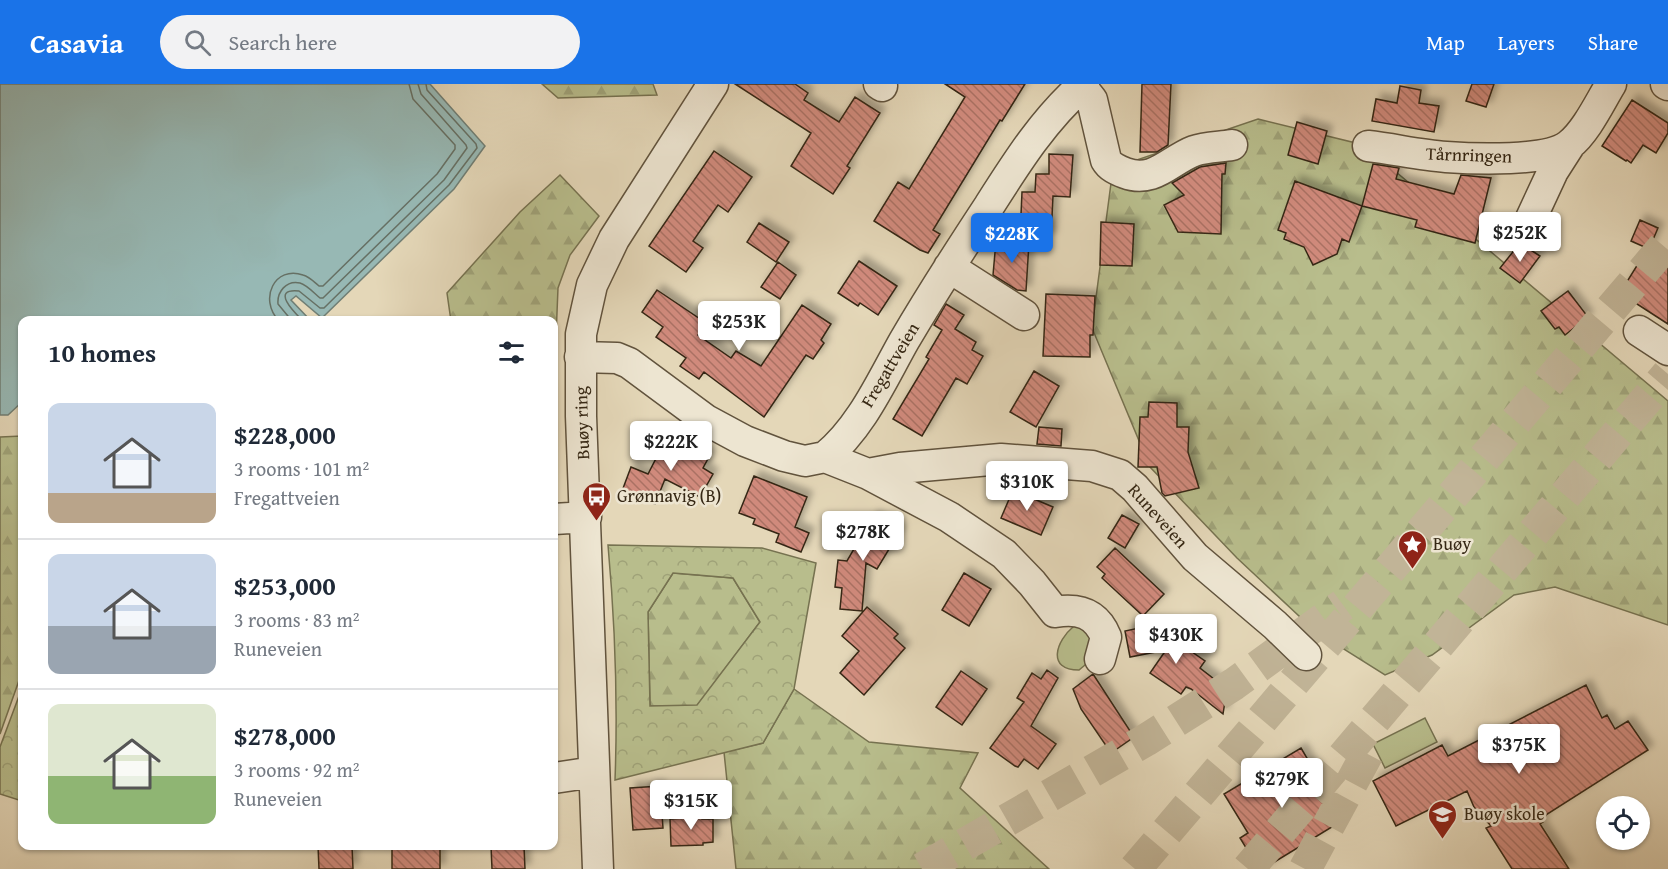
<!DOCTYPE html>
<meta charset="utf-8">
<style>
:root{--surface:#fff;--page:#f2f2f3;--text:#1f2937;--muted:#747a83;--line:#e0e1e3;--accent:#1a73e8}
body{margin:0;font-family:"Gentium Book Plus",serif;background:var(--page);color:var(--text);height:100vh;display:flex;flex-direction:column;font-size:22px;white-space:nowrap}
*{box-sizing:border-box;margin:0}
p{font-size:20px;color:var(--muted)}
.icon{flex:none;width:33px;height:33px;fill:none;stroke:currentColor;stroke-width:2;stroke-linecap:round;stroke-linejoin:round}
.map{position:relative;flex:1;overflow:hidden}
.side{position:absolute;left:18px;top:232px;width:540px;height:534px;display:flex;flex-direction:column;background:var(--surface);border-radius:12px;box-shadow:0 2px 4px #0004}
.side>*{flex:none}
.controls{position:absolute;left:1596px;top:712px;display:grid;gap:12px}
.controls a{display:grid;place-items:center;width:54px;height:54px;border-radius:50%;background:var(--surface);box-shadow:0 2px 4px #0004;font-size:30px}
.price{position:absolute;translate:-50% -51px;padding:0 14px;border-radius:6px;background:#fff;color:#222;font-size:20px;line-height:39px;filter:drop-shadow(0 2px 3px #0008)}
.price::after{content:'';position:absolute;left:50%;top:36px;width:18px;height:14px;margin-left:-9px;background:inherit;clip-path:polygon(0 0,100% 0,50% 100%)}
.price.on{background:var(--accent);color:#fff}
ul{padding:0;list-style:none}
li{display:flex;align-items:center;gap:18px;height:150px;padding:0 30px}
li+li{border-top:2px solid var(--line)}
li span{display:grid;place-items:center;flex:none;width:168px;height:120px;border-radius:12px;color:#555}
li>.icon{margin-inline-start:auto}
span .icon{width:72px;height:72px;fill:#fffc;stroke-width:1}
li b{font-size:26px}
h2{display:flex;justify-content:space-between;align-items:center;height:72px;padding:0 30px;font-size:26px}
header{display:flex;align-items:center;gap:36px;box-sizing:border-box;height:84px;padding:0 30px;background:var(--accent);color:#fff}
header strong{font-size:28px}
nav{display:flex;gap:33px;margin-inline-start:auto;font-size:21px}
.search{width:420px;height:54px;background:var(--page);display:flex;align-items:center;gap:15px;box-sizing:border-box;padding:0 21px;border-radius:33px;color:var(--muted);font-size:22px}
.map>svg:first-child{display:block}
.green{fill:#b8bd8c;stroke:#767250;stroke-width:1.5}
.forest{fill:url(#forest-firs);stroke:#767250;stroke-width:1.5}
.park{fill:url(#park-crowns);stroke:#767250;stroke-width:1.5;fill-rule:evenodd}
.water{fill:#97b8b4;stroke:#707e74;stroke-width:1.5}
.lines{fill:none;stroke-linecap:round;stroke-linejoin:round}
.shore{stroke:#667064;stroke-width:1.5}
.building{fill:url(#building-back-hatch);stroke:#352714;stroke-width:1.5;filter:url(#shadow)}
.highway-tunnel{stroke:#c1b497;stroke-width:33;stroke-dasharray:33 16;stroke-linecap:butt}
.minor-casing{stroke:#61533d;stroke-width:33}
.minor{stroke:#ede5d1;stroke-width:30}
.labels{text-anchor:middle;stroke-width:5;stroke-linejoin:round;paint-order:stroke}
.street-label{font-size:18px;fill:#352714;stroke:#ede5d1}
.poi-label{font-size:18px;fill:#352714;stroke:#ede5d1;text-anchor:start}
</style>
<header>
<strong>Casavia</strong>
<div class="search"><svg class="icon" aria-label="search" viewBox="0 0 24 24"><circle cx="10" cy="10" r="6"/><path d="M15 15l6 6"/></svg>Search here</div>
<nav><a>Map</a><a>Layers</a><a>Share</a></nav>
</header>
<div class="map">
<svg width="1668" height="785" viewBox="0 0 1668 785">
<defs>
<pattern id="forest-firs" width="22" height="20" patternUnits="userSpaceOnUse" patternTransform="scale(1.5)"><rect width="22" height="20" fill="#b8bd8c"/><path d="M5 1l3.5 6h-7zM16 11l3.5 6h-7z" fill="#9fa278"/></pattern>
<pattern id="park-crowns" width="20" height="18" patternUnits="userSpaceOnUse" patternTransform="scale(1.5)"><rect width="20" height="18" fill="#b8bd8c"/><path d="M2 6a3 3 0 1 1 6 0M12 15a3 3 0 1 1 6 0" fill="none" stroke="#9fa278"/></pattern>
<pattern id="building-back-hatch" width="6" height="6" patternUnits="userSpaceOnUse" patternTransform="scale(1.5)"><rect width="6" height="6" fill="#d08a7b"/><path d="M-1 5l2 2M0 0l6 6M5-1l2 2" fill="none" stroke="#aa7164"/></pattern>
<filter id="shadow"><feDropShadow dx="5.5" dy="-5.5" stdDeviation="3" flood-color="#0004"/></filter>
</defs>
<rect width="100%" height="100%" fill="#e4d7b8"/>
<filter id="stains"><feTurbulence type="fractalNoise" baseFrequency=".00333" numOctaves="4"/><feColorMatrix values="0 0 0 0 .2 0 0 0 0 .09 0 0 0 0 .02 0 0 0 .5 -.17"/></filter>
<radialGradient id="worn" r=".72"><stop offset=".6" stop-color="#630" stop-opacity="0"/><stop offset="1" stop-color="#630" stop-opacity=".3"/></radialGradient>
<path class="green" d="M 1074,542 L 1091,546 L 1091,576 L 1079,586 C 1046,586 1056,557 1074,542 Z
M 1425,634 L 1437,658 L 1385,684 L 1373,660 Z"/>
<path class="forest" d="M 542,0 L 653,0 L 657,11 L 558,14 Z
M 1258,35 L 1368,62 L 1370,66 L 1668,317 L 1668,541 L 1555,503 L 1514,511 L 1432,571 L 1385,591 L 1315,547 L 1237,474 L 1150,383 L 1092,244 L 1113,84 Z
M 560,91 L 599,132 L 570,171 L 558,204 L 555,278 L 554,237 L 451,237 L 447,209 L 520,128 Z
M 22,352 L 22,588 L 0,650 L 0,353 Z
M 673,489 L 733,494 L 760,538 L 697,622 L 650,622 L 648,528 Z
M 794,605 L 869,658 L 978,669 L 960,704 L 1049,785 L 736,785 L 724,668 L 763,659 Z"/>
<path class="park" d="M 608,461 L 762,464 L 816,479 L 794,605 L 763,659 L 615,696 C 618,617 615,539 608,461 ZM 673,489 L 733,494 L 760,538 L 697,621 L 650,622 L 648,528 Z
M 22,604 L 22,717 L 0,710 L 0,663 Z"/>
<path class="water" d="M 0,0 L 430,0 L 485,62 L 454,105 L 322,234 L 296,212 L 291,216 L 311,237 L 22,237 L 22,318 L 8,331 L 0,331 Z"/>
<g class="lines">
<path class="shore" d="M 279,237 C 258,215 275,181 303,191 C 310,193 314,198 319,202 L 323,202 L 437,90 L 455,65 L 455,61 L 413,15 L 409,0
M 292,237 L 278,220 C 277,208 286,196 300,199 C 307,201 314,209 320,214 L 323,214 L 444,96 L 467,64 L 466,61 L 421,10 L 418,0
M 303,237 C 296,230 269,204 299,207 L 320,224 L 324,224 L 449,101 L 477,64 L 476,60 L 427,6 L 426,0"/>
</g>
<path class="building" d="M 735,0 L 795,0 L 808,9 L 804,16 L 839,38 L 855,13 L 880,29 L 847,82 L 850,84 L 833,110 L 791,82 L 811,49 Z
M 945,0 L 1025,0 L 1002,37 L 1000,36 L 933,146 L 940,150 L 928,169 L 920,166 L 874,137 L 898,98 L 909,105 L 965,13 Z
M 1142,0 L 1171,0 L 1168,61 L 1157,68 L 1140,68 Z
M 1472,0 L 1494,0 L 1486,23 L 1466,17 Z
M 1400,2 L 1421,6 L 1419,19 L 1439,22 L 1434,48 L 1372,37 L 1376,15 L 1397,19 Z
M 1632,16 L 1668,39 L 1668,49 L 1656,69 L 1643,61 L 1631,79 L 1627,76 L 1626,77 L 1602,62 Z
M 1297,38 L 1327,47 L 1318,80 L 1288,71 Z
M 714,67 L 752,93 L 728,128 L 718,121 L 693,157 L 703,164 L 686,188 L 649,162 Z
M 1049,70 L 1073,71 L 1070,113 L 1053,112 L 1051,154 L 1020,153 L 1022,108 L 1035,108 L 1036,90 L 1049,90 Z
M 1226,79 L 1225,90 L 1222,90 L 1221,150 L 1178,148 L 1164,121 L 1184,111 L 1172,99 L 1200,83 Z
M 1373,80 L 1399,84 L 1396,95 L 1454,110 L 1461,91 L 1491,94 L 1475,159 L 1415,143 L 1417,136 L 1362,122 L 1349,158 L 1342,155 L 1337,170 L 1313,181 L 1304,163 L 1284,155 L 1286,149 L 1278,146 L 1295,97 L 1362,122 Z
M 1640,136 L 1658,144 L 1649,165 L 1631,157 Z
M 1101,138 L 1134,140 L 1132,182 L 1100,181 Z
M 759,139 L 789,158 L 776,178 L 747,158 Z
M 996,157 L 1029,159 L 1026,207 L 1017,206 L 993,191 Z
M 1520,159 L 1540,172 L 1520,199 L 1500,184 Z
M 1646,167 L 1668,182 L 1668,240 L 1623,211 L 1626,206 L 1623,204 Z
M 859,177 L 897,202 L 878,231 L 860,219 L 858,222 L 838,209 Z
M 778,178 L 796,191 L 780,215 L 761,203 Z
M 657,206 L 706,239 L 698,251 L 731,274 L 736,267 L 761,282 L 802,221 L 831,240 L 821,256 L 824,259 L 813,275 L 806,271 L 764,333 L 704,288 L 699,295 L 680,282 L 686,274 L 656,253 L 663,243 L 642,228 Z
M 1568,207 L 1588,233 L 1565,251 L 1559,243 L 1555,245 L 1541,227 Z
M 1046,210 L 1095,212 L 1093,251 L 1090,251 L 1090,273 L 1043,272 Z
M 946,220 L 964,231 L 955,245 L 976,258 L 972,266 L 983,272 L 967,300 L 956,294 L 922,352 L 893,335 L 929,275 L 926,273 L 942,246 L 934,241 Z
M 1034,287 L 1059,302 L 1036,343 L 1010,328 Z
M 1149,318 L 1177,319 L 1177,343 L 1189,343 L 1188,368 L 1199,404 L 1165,412 L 1162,409 L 1157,383 L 1138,383 L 1140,333 L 1148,333 Z
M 1039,343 L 1062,345 L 1061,362 L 1037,360 Z
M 667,353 L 677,358 L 679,354 L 710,371 L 703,384 L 713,390 L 700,413 L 665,395 L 655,420 L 622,407 L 631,383 L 648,390 Z
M 754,392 L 807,413 L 795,443 L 809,449 L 801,468 L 776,458 L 779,450 L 753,440 L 755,435 L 739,429 Z
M 1013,406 L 1053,423 L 1041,451 L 1001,434 Z
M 1122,431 L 1139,440 L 1125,464 L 1108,454 Z
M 873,432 L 900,447 L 877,485 L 866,479 L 862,527 L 840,525 L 842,504 L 835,503 L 838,476 L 847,477 Z
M 1115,464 L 1164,510 L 1143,532 L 1102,494 L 1105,490 L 1097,483 Z
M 964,489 L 991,505 L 969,542 L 942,526 Z
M 867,523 L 898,550 L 894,554 L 905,564 L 864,611 L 840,589 L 859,567 L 842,552 Z
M 1153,541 L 1205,577 L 1200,584 L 1227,605 L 1223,630 L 1191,605 L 1186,603 L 1181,610 L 1150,589 L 1166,566 L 1130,573 L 1125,547 Z
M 1047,586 L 1058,594 L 1031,642 L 1056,660 L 1038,685 L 1024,675 L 1018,683 L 1015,682 L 990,664 L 1024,618 L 1017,614 L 1032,589 L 1041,595 Z
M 961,587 L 987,605 L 962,641 L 936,623 Z
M 1093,590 L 1134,653 L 1111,669 L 1081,625 L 1073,605 Z
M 1586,601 L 1602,634 L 1607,631 L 1615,645 L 1628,637 L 1648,666 L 1541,734 L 1543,738 L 1540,740 L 1569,785 L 1512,785 L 1486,744 L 1491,742 L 1474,723 L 1467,707 L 1396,742 L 1373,697 L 1442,661 L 1448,672 Z
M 1301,664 L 1324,703 L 1320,705 L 1340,738 L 1263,785 L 1259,785 L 1240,754 L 1248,749 L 1224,710 Z
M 660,702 L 663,744 L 633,746 L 630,704 Z
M 702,733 L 702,735 L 713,735 L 713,758 L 703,759 L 703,761 L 671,762 L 670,735 Z
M 318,762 L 352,762 L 353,785 L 319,785 Z
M 392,762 L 440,762 L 440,785 L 392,785 Z
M 491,762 L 524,762 L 525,785 L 492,785 Z"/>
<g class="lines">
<path class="highway-tunnel" d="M 922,785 L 1146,656 L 1234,600 L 1343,521
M 1135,785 L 1668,158
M 1248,785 L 1668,290
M 1305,785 L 1373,659"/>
<defs>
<path id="minor" d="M 879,0 L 882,2
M 1666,0 L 1668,1
M 1081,2 L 1092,16 L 1106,76 C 1110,83 1117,86 1125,89 C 1154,100 1170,76 1194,67 C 1205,63 1220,63 1232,61
M 1368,62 C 1394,65 1420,71 1446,73 C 1474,75 1548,78 1569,61 C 1586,48 1600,18 1611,0
M 1527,143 L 1553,87 L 1569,62
M 949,183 L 1024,231
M 1639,247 L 1668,266
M 580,273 L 617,274 L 629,279 L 706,336 L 745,357 L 784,372 L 805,377 L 825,373 L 868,390 L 949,433 L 1004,470 L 1032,499 L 1055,528 C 1079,524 1096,529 1106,553 L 1100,575
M 825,373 C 861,344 882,296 904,257 C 931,211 960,166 989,122 C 1017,78 1044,35 1084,0
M 868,390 L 900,384 L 1001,375 L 1092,382 L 1120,391 L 1135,404 L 1195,473 L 1275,541 L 1306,571
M 554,435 L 586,433
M 554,694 L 594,688
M 598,785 L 581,332 L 581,250 L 592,201 L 614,155 L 713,0"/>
</defs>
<use href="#minor" class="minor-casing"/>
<use href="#minor" class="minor"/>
</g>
<defs>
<symbol id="bus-pin" viewBox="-11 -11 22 30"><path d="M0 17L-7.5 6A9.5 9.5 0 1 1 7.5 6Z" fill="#8f2418" stroke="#ede5d1"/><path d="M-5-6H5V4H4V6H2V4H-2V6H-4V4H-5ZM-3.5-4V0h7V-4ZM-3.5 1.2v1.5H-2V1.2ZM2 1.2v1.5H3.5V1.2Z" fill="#fff"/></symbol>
<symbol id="sight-pin" viewBox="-11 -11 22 30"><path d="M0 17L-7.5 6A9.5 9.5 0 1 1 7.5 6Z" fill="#8f2418" stroke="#ede5d1"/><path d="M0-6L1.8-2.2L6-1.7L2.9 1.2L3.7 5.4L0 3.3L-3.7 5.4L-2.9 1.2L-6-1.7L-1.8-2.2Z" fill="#fff"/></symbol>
<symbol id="school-pin" viewBox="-11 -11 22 30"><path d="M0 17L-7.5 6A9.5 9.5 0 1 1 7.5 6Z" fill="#8f2418" stroke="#ede5d1"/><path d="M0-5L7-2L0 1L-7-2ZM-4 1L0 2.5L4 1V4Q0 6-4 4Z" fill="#fff"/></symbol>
</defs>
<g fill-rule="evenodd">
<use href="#bus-pin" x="580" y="396" width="33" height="45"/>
<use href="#sight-pin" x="1396" y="444" width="33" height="45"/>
<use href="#school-pin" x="1426" y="714" width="33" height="45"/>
</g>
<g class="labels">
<g class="street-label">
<text transform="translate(1469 71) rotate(2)" y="6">Tårnringen</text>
<text transform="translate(890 281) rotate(-59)" y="6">Fregattveien</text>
<text transform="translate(582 339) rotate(-92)" y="6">Buøy ring</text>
<text transform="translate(1158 432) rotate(48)" y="6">Runeveien</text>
</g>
<g class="poi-label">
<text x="617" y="418">Grønnavig (B)</text>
<text x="1433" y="466">Buøy</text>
<text x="1464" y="736">Buøy skole</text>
</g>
</g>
<rect width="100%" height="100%" filter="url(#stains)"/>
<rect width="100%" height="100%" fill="url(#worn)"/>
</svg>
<div class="controls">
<a><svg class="icon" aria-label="locate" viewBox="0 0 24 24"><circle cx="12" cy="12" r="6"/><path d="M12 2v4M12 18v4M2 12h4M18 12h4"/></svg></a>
</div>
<b class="price" style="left:1520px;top:179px">$252K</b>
<b class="price on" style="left:1012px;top:180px">$228K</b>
<b class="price" style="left:739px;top:268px">$253K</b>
<b class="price" style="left:671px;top:388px">$222K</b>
<b class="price" style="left:1027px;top:428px">$310K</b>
<b class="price" style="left:863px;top:478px">$278K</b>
<b class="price" style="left:1176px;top:581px">$430K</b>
<b class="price" style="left:1519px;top:691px">$375K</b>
<b class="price" style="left:1282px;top:725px">$279K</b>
<b class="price" style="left:691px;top:747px">$315K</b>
<section class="side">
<h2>10 homes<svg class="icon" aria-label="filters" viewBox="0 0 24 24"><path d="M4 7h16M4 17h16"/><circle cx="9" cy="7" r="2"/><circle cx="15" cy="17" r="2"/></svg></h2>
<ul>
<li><span style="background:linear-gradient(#c9d6e8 75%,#b9a48a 0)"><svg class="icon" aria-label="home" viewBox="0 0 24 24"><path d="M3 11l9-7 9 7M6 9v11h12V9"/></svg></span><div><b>$228,000</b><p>3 rooms · 101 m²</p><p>Fregattveien</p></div></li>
<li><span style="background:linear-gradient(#c9d6e8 60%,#9aa5b1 0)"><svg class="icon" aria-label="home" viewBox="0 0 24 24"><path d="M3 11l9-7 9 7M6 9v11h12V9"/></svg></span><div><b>$253,000</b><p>3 rooms · 83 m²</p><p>Runeveien</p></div></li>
<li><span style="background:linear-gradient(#dfe7d0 60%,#8fb573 0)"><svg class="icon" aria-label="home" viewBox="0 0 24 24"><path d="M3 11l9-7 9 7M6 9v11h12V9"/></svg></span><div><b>$278,000</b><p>3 rooms · 92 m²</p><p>Runeveien</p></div></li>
</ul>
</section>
</div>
